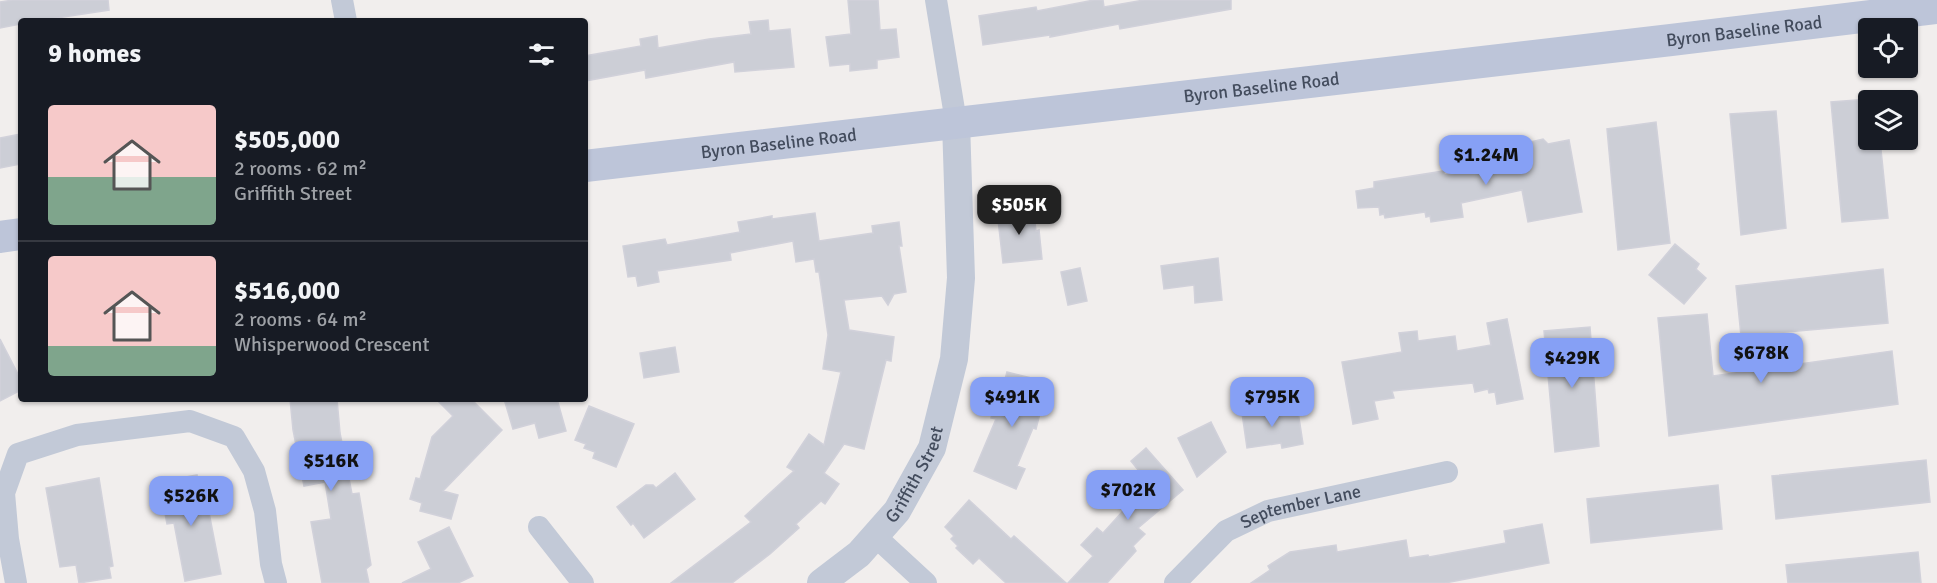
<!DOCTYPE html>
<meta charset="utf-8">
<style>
:root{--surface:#171b24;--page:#242831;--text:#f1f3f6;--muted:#9ea1a6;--line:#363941;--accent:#86a0f5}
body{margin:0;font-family:Signika,sans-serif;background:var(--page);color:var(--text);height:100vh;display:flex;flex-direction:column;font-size:22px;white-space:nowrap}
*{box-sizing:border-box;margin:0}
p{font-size:20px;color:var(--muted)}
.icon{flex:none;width:33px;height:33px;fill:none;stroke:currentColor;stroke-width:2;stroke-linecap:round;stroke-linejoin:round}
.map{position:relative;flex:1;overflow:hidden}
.sheet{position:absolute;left:18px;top:18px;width:570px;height:384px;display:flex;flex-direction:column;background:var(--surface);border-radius:6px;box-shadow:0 2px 4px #0004}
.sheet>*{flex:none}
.buttons{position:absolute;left:1858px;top:18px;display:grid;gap:12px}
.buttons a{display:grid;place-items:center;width:60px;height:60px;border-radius:6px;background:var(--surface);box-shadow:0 2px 4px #0004;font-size:30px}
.price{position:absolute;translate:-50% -51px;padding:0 14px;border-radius:12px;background:var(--accent);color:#111;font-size:20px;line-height:39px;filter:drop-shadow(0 2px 3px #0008)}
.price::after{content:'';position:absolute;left:50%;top:36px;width:18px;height:14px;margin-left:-9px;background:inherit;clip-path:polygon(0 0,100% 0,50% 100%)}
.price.on{background:#222;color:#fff}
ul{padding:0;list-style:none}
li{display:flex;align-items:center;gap:18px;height:150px;padding:0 30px}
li+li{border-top:2px solid var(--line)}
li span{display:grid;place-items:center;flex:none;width:168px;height:120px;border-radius:6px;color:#555}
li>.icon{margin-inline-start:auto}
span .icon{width:72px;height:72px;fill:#fffc;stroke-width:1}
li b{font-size:26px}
h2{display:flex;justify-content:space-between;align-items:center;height:72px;padding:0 30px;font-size:26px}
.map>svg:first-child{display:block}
.building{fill:#ccced6;stroke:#d1d1da;stroke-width:1.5}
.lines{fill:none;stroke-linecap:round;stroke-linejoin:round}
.minor{stroke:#c2c9d7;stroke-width:22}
.tertiary{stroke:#c2c9d7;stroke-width:28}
.secondary{stroke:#bdc5d9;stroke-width:32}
.labels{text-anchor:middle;stroke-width:4.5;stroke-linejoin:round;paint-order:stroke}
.street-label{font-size:18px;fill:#434c5d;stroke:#fff}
</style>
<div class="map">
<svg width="1937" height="583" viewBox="0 0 1937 583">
<rect width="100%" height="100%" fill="#f1eeed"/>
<path class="building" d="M 13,0 L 108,0 L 109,10 L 37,21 L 21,21 L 21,24 L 0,28 L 0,2 Z
M 848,0 L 878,0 L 880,30 L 896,29 L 899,57 L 877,60 L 877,68 L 850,71 L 850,64 L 830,66 L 826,37 L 851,34 Z
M 1094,0 L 1103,0 L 1104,7 L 1144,0 L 1231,0 L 1231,9 L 1120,29 L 1119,24 L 1050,37 L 1050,35 L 983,45 L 979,16 L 1036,7 L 1037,11 Z
M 768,20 L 769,31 L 790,29 L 794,67 L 735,72 L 734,62 L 646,78 L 645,70 L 585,81 L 585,56 L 641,46 L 640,39 L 657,36 L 658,48 L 709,39 L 751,34 L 749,22 Z
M 1869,99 L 1869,140 L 1880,140 L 1888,218 L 1842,222 L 1831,102 Z
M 1776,111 L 1786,228 L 1741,235 L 1730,114 Z
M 1656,122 L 1670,243 L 1618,250 L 1607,129 Z
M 21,134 L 21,164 L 0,168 L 0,138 Z
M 1543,139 L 1548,144 L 1569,140 L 1582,212 L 1528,222 L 1522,190 L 1461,203 L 1463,217 L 1431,222 L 1430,216 L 1426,217 L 1425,212 L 1385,218 L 1384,214 L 1380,215 L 1379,207 L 1358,208 L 1356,191 L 1374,188 L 1374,182 L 1444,171 L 1444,175 L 1492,167 L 1491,159 L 1511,155 L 1510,147 Z
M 1030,207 L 1031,215 L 1034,214 L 1036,231 L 1039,230 L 1042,259 L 1003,263 L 997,211 Z
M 815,213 L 819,241 L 873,233 L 872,226 L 899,222 L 902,246 L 899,246 L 906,292 L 894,294 L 888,305 L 882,296 L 844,300 L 849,330 L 894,337 L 891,361 L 886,360 L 864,449 L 844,444 L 824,473 L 839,484 L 825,504 L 821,501 L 796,524 L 799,528 L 770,554 L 732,583 L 671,583 L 751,522 L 745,516 L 794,471 L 787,467 L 809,434 L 824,445 L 841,372 L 823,369 L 828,335 L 819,272 L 816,272 L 814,259 L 796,262 L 793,241 L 730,253 L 731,260 L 657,271 L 659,282 L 638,286 L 636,276 L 628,277 L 623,246 L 665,239 L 667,245 L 740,232 L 738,222 L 772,216 L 772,219 Z
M 1675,244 L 1699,264 L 1696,269 L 1706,278 L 1684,304 L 1649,275 Z
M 1218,258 L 1222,300 L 1195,303 L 1194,285 L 1164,289 L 1161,266 Z
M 1080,268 L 1087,301 L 1068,305 L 1061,272 Z
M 1883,269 L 1888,323 L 1741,336 L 1736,286 Z
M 1707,314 L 1713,376 L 1892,351 L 1898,404 L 1669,436 L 1658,318 Z
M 1507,319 L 1523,399 L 1497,404 L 1495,392 L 1489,393 L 1488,389 L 1475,392 L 1473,383 L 1392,391 L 1394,398 L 1374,401 L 1378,419 L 1353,424 L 1342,362 L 1402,352 L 1399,333 L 1417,331 L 1418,341 L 1455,336 L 1457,351 L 1491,345 L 1487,323 Z
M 1590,327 L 1599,446 L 1555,452 L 1544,331 Z
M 0,339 L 21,380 L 21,390 L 0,401 Z
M 675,347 L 679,372 L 644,378 L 640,353 Z
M 1007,372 L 1048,382 L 1036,429 L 1033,428 L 1017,466 L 1025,469 L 1016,489 L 974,471 L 996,419 L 991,418 L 997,393 L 1001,394 Z
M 290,399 L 337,399 L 340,433 L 352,494 L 359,493 L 371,565 L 366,569 L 369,583 L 322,583 L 311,522 L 331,519 L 325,482 L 304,486 L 293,430 Z
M 436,399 L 471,399 L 502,430 L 443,491 L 458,495 L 451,519 L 420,511 L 422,503 L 410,499 L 416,478 L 420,479 L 432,437 L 453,416 Z
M 504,399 L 557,399 L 566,431 L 539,438 L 535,423 L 513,429 Z
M 589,406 L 634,424 L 616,467 L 593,458 L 595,452 L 584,448 L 586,444 L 575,440 Z
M 1278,407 L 1279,414 L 1298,411 L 1303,444 L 1282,448 L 1281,443 L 1247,448 L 1242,413 Z
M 1211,422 L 1226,452 L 1197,477 L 1178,438 Z
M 1146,448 L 1183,490 L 1138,528 L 1145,534 L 1133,546 L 1136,551 L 1107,583 L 1068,583 L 1093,556 L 1081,545 L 1097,528 L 1103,533 L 1132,501 L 1120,487 L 1139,471 L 1131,461 Z
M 1926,460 L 1930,502 L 1776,519 L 1772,476 Z
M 675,473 L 695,499 L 644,538 L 633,523 L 631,525 L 617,507 L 646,485 L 653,485 L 656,488 Z
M 197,475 L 200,493 L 205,492 L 221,574 L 185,581 L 174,523 L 167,524 L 159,482 Z
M 99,478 L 113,566 L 109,567 L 111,578 L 79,583 L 76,565 L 60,567 L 46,488 Z
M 1718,485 L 1722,529 L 1591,543 L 1587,499 Z
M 969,500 L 1011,539 L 1014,536 L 1066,583 L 1006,583 L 979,558 L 973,564 L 956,548 L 958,546 L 951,539 L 954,536 L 945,527 Z
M 1542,524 L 1549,563 L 1445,583 L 1251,583 L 1270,570 L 1268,566 L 1290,552 L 1336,545 L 1337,552 L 1406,540 L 1409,558 L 1428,555 L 1429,557 L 1506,543 L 1504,531 Z
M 449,527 L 473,576 L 458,583 L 402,583 L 431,569 L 418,542 Z
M 1918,552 L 1921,583 L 1788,583 L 1786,565 Z"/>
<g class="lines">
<g class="minor">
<path d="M 342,0 L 346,21"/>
<path d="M 936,0 L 956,122"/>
<path d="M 539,527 L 583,583"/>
<path d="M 875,536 L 926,583"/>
<path d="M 16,583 L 8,539 L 4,493 L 18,454 L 77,435 L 190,421 L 234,437 L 254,471 L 265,511 L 271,564 L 276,583"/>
<path id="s1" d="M 1175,583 L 1226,531 L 1268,511 L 1447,472"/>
</g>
<path class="tertiary" id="s2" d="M 821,583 L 859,554 L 897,511 L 932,448 L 954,359 L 961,278 L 956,122"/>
<g class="secondary">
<path id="s3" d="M 585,166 L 1671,40 L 1937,8"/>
<path d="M 0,237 L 21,234"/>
</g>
</g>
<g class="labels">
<g class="street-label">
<text dy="6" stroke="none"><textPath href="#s3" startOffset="1167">Byron Baseline Road</textPath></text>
<text dy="6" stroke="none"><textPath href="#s3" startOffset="681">Byron Baseline Road</textPath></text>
<text dy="6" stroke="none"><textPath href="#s3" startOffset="195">Byron Baseline Road</textPath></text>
<text dy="6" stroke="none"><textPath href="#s2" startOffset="146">Griffith Street</textPath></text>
<text dy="6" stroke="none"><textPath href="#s1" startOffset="152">September Lane</textPath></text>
</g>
</g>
</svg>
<div class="buttons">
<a><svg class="icon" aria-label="locate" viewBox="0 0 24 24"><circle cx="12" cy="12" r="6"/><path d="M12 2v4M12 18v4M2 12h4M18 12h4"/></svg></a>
<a><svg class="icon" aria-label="layers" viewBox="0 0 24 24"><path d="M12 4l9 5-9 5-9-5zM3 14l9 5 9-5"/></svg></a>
</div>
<b class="price" style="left:1486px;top:186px">$1.24M</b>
<b class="price on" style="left:1019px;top:236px">$505K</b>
<b class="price" style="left:1761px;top:384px">$678K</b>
<b class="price" style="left:1572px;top:389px">$429K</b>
<b class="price" style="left:1012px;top:428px">$491K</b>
<b class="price" style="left:1272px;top:428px">$795K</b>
<b class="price" style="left:331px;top:492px">$516K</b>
<b class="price" style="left:1128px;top:521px">$702K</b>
<b class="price" style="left:191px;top:527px">$526K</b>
<section class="sheet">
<h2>9 homes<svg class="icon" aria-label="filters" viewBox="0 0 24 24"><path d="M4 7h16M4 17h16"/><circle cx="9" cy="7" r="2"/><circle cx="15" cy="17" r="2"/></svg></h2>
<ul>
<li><span style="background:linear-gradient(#f6c9c9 60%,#7fa58c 0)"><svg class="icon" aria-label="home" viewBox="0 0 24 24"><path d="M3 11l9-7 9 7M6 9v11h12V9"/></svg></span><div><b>$505,000</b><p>2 rooms · 62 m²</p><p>Griffith Street</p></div></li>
<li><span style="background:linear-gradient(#f6c9c9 75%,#7fa58c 0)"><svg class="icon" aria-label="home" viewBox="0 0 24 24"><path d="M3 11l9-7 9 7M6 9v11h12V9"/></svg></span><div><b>$516,000</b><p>2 rooms · 64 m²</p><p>Whisperwood Crescent</p></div></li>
</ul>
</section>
</div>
